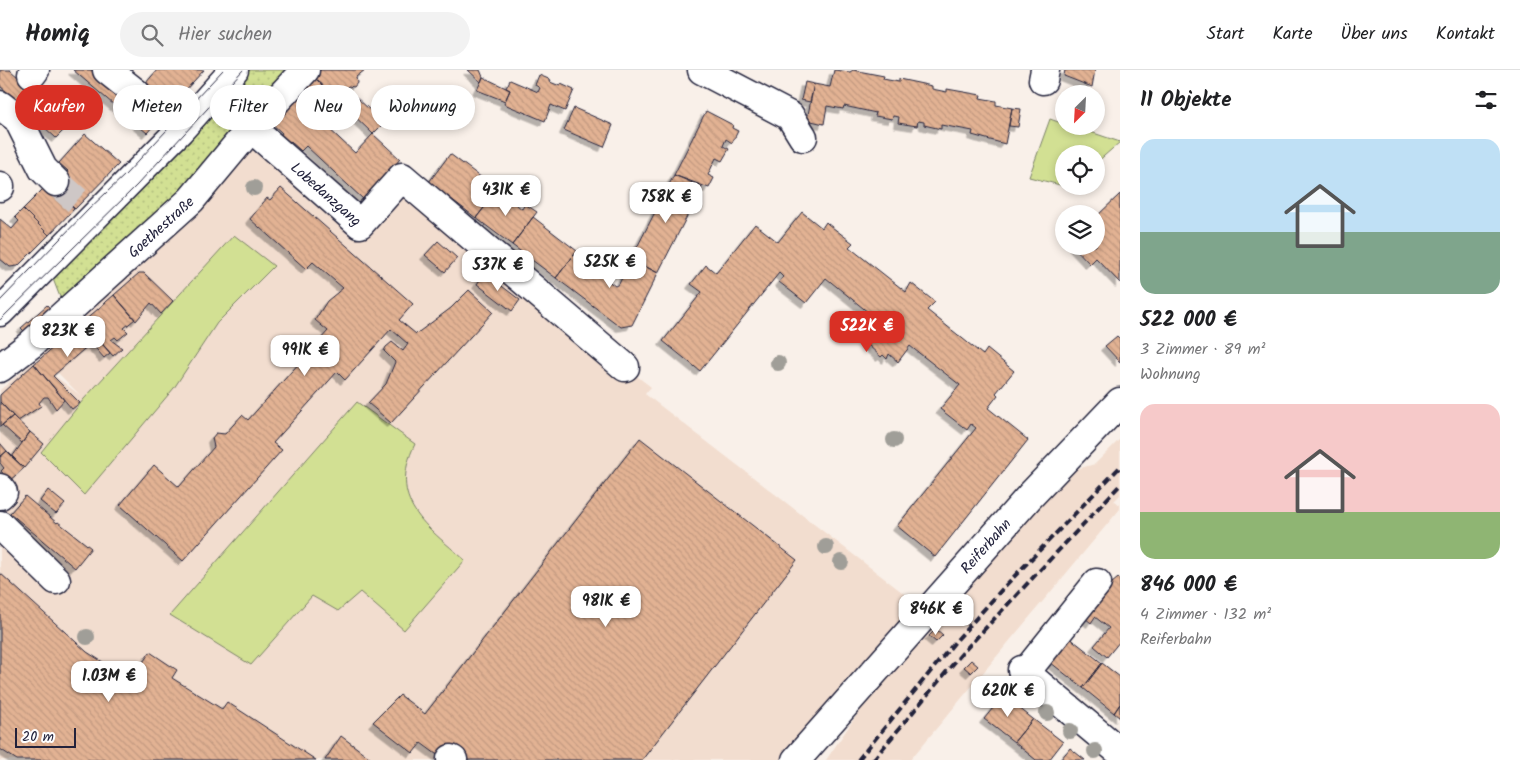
<!DOCTYPE html>
<html lang="de">
<meta charset="utf-8">
<style>
:root{--surface:#fff;--page:#f2f2f2;--text:#202124;--muted:#757577;--line:#e0e0e0;--accent:#d93025}
body{margin:0;font-family:Kalam,sans-serif;background:var(--page);color:var(--text);height:100vh;display:flex;flex-direction:column;font-size:19px;white-space:nowrap}
*{box-sizing:border-box;margin:0}
p{font-size:16px;color:var(--muted)}
.icon{flex:none;width:28px;height:28px;fill:none;stroke:currentColor;stroke-width:2;stroke-linecap:round;stroke-linejoin:round}
.map{position:relative;flex:1;overflow:hidden}
.details{display:flex;flex-direction:column;background:var(--surface);width:400px}
.details>*{flex:none}
.guide{position:absolute;left:15px;top:15px;width:475px;height:45px;display:flex;gap:10px}
.needle{width:32px;rotate:204deg}
.fabs{position:absolute;left:1055px;top:15px;display:grid;gap:10px}
.fabs a{display:grid;place-items:center;width:50px;height:50px;border-radius:50%;background:var(--surface);box-shadow:0 2px 8px #0003;font-size:25px}
.scale{position:absolute;left:15px;bottom:12px;width:61px;box-sizing:border-box;padding-left:5px;border:2px solid #22223b;border-top:0;font-size:14px;line-height:18px;white-space:nowrap;color:#22223b;-webkit-text-stroke:4px #fff;paint-order:stroke}
.price{position:absolute;translate:-50% -42px;padding:0 11px;border-radius:10px;background:#fff;color:#222;font-size:16px;line-height:32px;filter:drop-shadow(0 1px 2px #0008)}
.price::after{content:'';position:absolute;left:50%;top:30px;width:15px;height:11px;margin-left:-8px;background:inherit;clip-path:polygon(0 0,100% 0,50% 100%)}
.price.current{background:var(--accent);color:#fff}
ul{padding:0;list-style:none}
li{display:grid;align-content:center;gap:10px;height:265px;padding:0 20px}
li span{display:grid;place-items:center;height:155px;border-radius:15px;color:#555}
li>.icon{margin-inline-start:auto}
span .icon{width:90px;height:90px;fill:#fffc;stroke-width:1}
li b{font-size:21px}
h2{display:flex;justify-content:space-between;align-items:center;height:60px;padding:0 20px;font-size:21px}
.pill{padding:0 18px;border-radius:22px;background:var(--surface);box-shadow:0 2px 8px #0003;font-size:18px;line-height:45px}
.pill.current{background:var(--accent);color:#fff}
header{display:flex;align-items:center;gap:30px;box-sizing:border-box;height:70px;padding:0 25px;background:var(--surface);border-bottom:1px solid var(--line)}
header strong{font-size:24px}
nav{display:flex;gap:28px;margin-inline-start:auto;font-size:18px}
.search{width:350px;height:45px;background:var(--page);display:flex;align-items:center;gap:12px;box-sizing:border-box;padding:0 18px;border-radius:28px;color:var(--muted);font-size:19px}
main{display:flex;flex:1;min-height:0}
.map>svg:first-child{display:block}
.built{fill:#f2ddcf}
.grass{fill:url(#grass-dots);stroke:#7a8167}
.green{fill:#d2e093;stroke:#7a8167}
.building{fill:url(#building-back-hatch);stroke:#22223b;filter:url(#shadow)}
.lines{fill:none;stroke-linecap:round;stroke-linejoin:round}
.minor-tunnel{stroke:#cec7c6;stroke-width:28;stroke-dasharray:28 14;stroke-linecap:butt}
.minor-casing{stroke:#22223b;stroke-width:31}
.minor{stroke:#fff;stroke-width:28}
.tram{stroke:#22223b;stroke-width:1}
.rail{stroke:#22223b;stroke-width:4;stroke-dasharray:8 4;stroke-linecap:butt}
.tree{fill:#a09e98}
.labels{text-anchor:middle;stroke-width:4;stroke-linejoin:round;paint-order:stroke}
.street-label{font-size:15px;fill:#22223b;stroke:#fff}
</style>
<header>
<strong>Homiq</strong>
<div class="search"><svg class="icon" aria-label="search" viewBox="0 0 24 24"><circle cx="10" cy="10" r="6"/><path d="M15 15l6 6"/></svg>Hier suchen</div>
<nav><a>Start</a><a>Karte</a><a>Über uns</a><a>Kontakt</a></nav>
</header>
<main>
<div class="map">
<svg width="1120" height="690" viewBox="0 0 1120 690">
<defs>
<pattern id="grass-dots" width="8" height="8" patternUnits="userSpaceOnUse" patternTransform="scale(1.25)"><rect width="8" height="8" fill="#d2e093"/><path d="M2 2h.1M6 6h.1" fill="none" stroke="#b4c080" stroke-width="1.8" stroke-linecap="round"/></pattern>
<pattern id="building-back-hatch" width="6" height="6" patternUnits="userSpaceOnUse" patternTransform="scale(1.25)"><rect width="6" height="6" fill="#e2b293"/><path d="M-1 5l2 2M0 0l6 6M5-1l2 2" fill="none" stroke="#c29980"/></pattern>
<filter id="shadow"><feDropShadow dx="-4.5" dy="4.5" stdDeviation="0" flood-color="#0004"/></filter>
</defs>
<rect width="100%" height="100%" fill="#f9f0e9"/>
<filter id="ink" filterUnits="userSpaceOnUse"><feTurbulence type="fractalNoise" baseFrequency=".02" numOctaves="2"/><feDisplacementMap in="SourceGraphic" scale="10" xChannelSelector="R" yChannelSelector="G"/><feConvolveMatrix kernelMatrix="1 2 1 2 8 2 1 2 1" color-interpolation-filters="sRGB"/></filter>
<g filter="url(#ink)">
<path class="built" d="M 251,58 L 360,153 L 402,107 L 625,297 L 651,317 L 645,324 L 924,539 L 795,690 L 0,690 L 0,320 L 35,291 L 80,325 L 30,275 Z
M 1120,369 L 1120,425 L 1114,431 L 1120,435 L 1120,439 L 910,690 L 826,690 L 886,602 L 990,485 L 1077,399 L 1095,394 Z"/>
<path class="grass" d="M 250,0 L 305,0 L 282,26 L 54,243 L 60,227 L 53,209 L 141,119 Z"/>
<path class="green" d="M 1050,49 L 1064,54 L 1064,56 L 1073,56 L 1120,72 L 1096,93 L 1096,84 L 1064,84 L 1064,116 L 1029,107 Z
M 234,165 L 274,196 L 217,253 L 174,318 L 84,425 L 41,382 L 84,329 Z
M 357,332 L 415,374 C 387,431 426,456 465,490 L 404,560 L 360,522 L 338,541 L 312,526 L 251,595 L 170,545 Z"/>
<path class="building" d="M 0,0 L 10,0 L 28,16 L 16,30 L 0,16 Z
M 73,0 L 106,0 L 145,14 L 170,37 L 147,63 Z
M 157,0 L 204,0 L 170,37 L 145,14 Z
M 320,0 L 365,0 L 356,7 L 357,13 L 354,17 L 348,16 L 342,22 L 350,28 L 356,27 L 384,53 L 373,64 L 314,7 Z
M 468,0 L 480,0 L 483,7 L 481,12 Z
M 834,0 L 850,2 L 853,0 L 884,6 L 883,9 L 899,12 L 899,9 L 932,16 L 932,19 L 947,22 L 947,19 L 981,25 L 980,28 L 996,31 L 996,35 L 1012,38 L 1005,74 L 972,65 L 973,61 L 941,55 L 941,59 L 924,55 L 924,52 L 918,51 L 917,56 L 898,53 L 899,47 L 893,46 L 892,49 L 875,46 L 876,43 L 844,36 L 843,39 L 827,36 L 824,54 L 807,50 L 814,14 L 830,17 Z
M 1065,0 L 1095,0 L 1092,17 L 1064,6 Z
M 539,5 L 551,10 L 550,12 L 560,16 L 561,14 L 574,20 L 565,41 L 551,35 L 545,51 L 504,34 L 510,20 L 506,18 L 510,10 L 538,22 L 540,18 L 535,15 Z
M 314,7 L 343,35 L 325,55 L 355,83 L 373,64 L 400,89 L 376,118 L 375,116 L 363,129 L 306,76 L 301,81 L 290,71 L 287,73 L 280,66 L 282,63 L 271,53 Z
M 483,7 L 510,20 L 505,31 L 477,20 Z
M 805,12 L 814,14 L 810,32 L 801,30 Z
M 574,38 L 613,55 L 604,77 L 564,60 Z
M 1012,38 L 1021,39 L 1018,57 L 1009,56 Z
M 706,41 L 733,55 L 732,58 L 738,61 L 732,73 L 726,69 L 723,76 L 729,79 L 722,91 L 716,88 L 708,105 L 714,108 L 709,118 L 674,105 Z
M 55,43 L 68,56 L 56,68 L 43,56 Z
M 85,64 L 119,94 L 75,139 L 52,117 L 68,101 L 59,93 Z
M 450,84 L 498,120 L 476,148 L 429,112 Z
M 674,105 L 702,117 L 658,203 L 631,189 Z
M 48,114 L 74,139 L 49,165 L 23,139 Z
M 281,118 L 413,234 L 399,250 L 416,264 L 451,238 L 469,220 L 493,242 L 391,353 L 368,333 L 386,314 L 395,292 L 384,281 L 386,277 L 392,272 L 403,281 L 408,274 L 391,259 L 345,310 L 337,302 L 273,373 L 282,380 L 183,491 L 120,435 L 154,395 L 179,417 L 214,377 L 212,368 L 216,363 L 225,364 L 242,345 L 248,350 L 328,261 L 315,250 L 327,231 L 343,218 L 313,192 L 306,199 L 250,149 L 267,128 L 270,130 Z
M 498,120 L 522,139 L 525,134 L 537,142 L 512,175 L 476,148 Z
M 1120,124 L 1120,213 L 1096,188 L 1090,194 L 1073,176 L 1096,176 L 1096,147 Z
M 23,139 L 49,165 L 18,196 L 10,197 L 0,189 L 0,149 L 12,159 L 19,151 L 15,147 Z
M 802,142 L 822,158 L 826,152 L 828,154 L 853,173 L 849,177 L 906,222 L 911,213 L 935,232 L 927,240 L 983,285 L 987,279 L 1014,301 L 996,323 L 998,325 L 988,338 L 1028,370 L 935,487 L 897,456 L 976,358 L 971,354 L 967,360 L 940,339 L 960,315 L 910,276 L 898,292 L 889,284 L 887,289 L 883,285 L 881,287 L 866,273 L 870,268 L 861,262 L 874,247 L 826,208 L 806,233 L 779,212 L 783,207 L 779,203 L 700,301 L 663,271 L 702,222 L 691,214 L 706,195 L 716,203 L 755,154 L 778,172 Z
M 533,147 L 577,181 L 556,208 L 512,175 Z
M 438,171 L 457,188 L 445,202 L 425,185 Z
M 574,185 L 615,216 L 619,214 L 631,189 L 658,203 L 632,255 L 621,257 L 556,208 Z
M 139,203 L 144,203 L 173,231 L 161,244 L 151,233 L 136,251 L 114,225 Z
M 485,203 L 520,230 L 512,241 L 477,214 Z
M 114,225 L 135,249 L 124,258 L 128,262 L 118,270 L 115,267 L 111,270 L 122,278 L 113,286 L 83,252 Z
M 47,235 L 56,245 L 31,268 L 21,258 Z
M 83,252 L 110,283 L 104,288 L 91,273 L 53,306 L 80,333 L 72,339 L 34,294 Z
M 1117,266 L 1120,269 L 1120,292 L 1105,276 Z
M 34,294 L 64,330 L 56,339 L 48,327 L 44,327 L 39,333 L 41,336 L 18,351 L 0,332 L 0,325 Z
M 0,332 L 13,346 L 0,357 Z
M 13,346 L 30,362 L 22,373 L 2,355 Z
M 30,362 L 44,374 L 24,398 L 12,387 Z
M 640,368 L 797,490 L 642,690 L 444,690 L 421,673 L 413,683 L 373,652 L 400,625 L 425,644 Z
M 0,373 L 7,381 L 0,387 Z
M 7,381 L 24,398 L 9,411 L 1,401 L 4,398 L 0,393 L 0,387 Z
M 48,420 L 65,434 L 56,444 L 40,431 Z
M 25,426 L 57,453 L 58,452 L 91,478 L 75,498 L 10,443 Z
M 0,503 L 87,582 L 131,610 L 150,582 L 177,600 L 172,608 L 222,639 L 227,632 L 316,690 L 17,690 L 0,679 Z
M 1118,508 L 1120,510 L 1120,571 L 1107,587 L 1094,576 L 1109,558 L 1095,547 L 1091,553 L 1078,542 Z
M 936,559 L 943,565 L 936,572 L 929,566 Z
M 1065,564 L 1102,593 L 1083,618 L 1046,589 Z
M 971,590 L 978,596 L 971,603 L 964,597 Z
M 1102,593 L 1120,607 L 1120,634 L 1114,643 L 1083,618 Z
M 998,621 L 1033,649 L 1014,672 L 984,649 L 997,633 L 992,629 Z
M 1120,634 L 1120,648 L 1114,643 Z
M 1033,649 L 1063,672 L 1049,690 L 1036,690 L 1014,672 Z
M 341,666 L 365,684 L 372,690 L 325,690 Z
M 1070,678 L 1085,690 L 1063,690 L 1061,689 Z"/>
<g class="lines">
<path class="minor-tunnel" d="M 136,23 L 163,46
M 56,112 L 81,134"/>
<defs>
<g id="minor">
<path d="M 107,0 L 136,23"/>
<path d="M 702,0 L 790,46 L 803,67"/>
<path d="M 32,4 L 35,0"/>
<path d="M 1043,10 L 1045,0"/>
<path d="M 0,35 L 18,49 L 43,99 L 56,112"/>
<path id="s1" d="M 251,58 L 360,154 L 402,107 L 625,297"/>
<path d="M 0,116 L 0,117"/>
<path d="M 0,242 L 180,60 L 234,0"/>
<path id="s2" d="M 0,298 L 30,275 L 191,130 L 251,58 L 305,0"/>
<path d="M 0,418 L 3,422 L 0,425"/>
<path d="M 0,455 L 56,510"/>
<path d="M 1022,600 L 1120,682"/>
<path d="M 1025,603 L 1097,513"/>
<path d="M 451,689 L 453,690"/>
<path id="s3" d="M 796,690 L 1030,426 L 1120,332"/>
</g>
</defs>
<use href="#minor" class="minor-casing"/>
<use href="#minor" class="minor"/>
<path class="tram" d="M 0,231 L 88,140 L 125,105 L 223,0
M 0,250 L 137,115 L 243,0"/>
<path class="rail" d="M 858,690 L 954,573 L 1005,516 L 1120,397
M 873,690 L 963,582 L 1120,415"/>
</g>
<g class="tree">
<circle cx="254" cy="118" r="8"/>
<circle cx="778" cy="293" r="8"/>
<circle cx="894" cy="370" r="8"/>
<circle cx="826" cy="477" r="8"/>
<circle cx="841" cy="492" r="8"/>
<circle cx="87" cy="567" r="8"/>
<circle cx="1047" cy="643" r="8"/>
<circle cx="1070" cy="661" r="8"/>
<circle cx="1095" cy="681" r="8"/>
</g>
</g>
<g class="labels">
<g class="street-label">
<text dy="5" stroke="none"><textPath href="#s1" startOffset="100">Lobedanzgang</textPath></text>
<text dy="5" stroke="none"><textPath href="#s2" startOffset="214">Goethestraße</textPath></text>
<text dy="5" stroke="none"><textPath href="#s3" startOffset="286">Reiferbahn</textPath></text>
</g>
</g>
</svg>
<div class="fabs">
<a><svg class="needle" viewBox="-14 -14 28 28"><path d="M0-13l5 13h-10z" fill="#e53935"/><path d="M0 13l5-13h-10z" fill="#757577"/></svg></a>
<a><svg class="icon" aria-label="locate" viewBox="0 0 24 24"><circle cx="12" cy="12" r="6"/><path d="M12 2v4M12 18v4M2 12h4M18 12h4"/></svg></a>
<a><svg class="icon" aria-label="layers" viewBox="0 0 24 24"><path d="M12 4l9 5-9 5-9-5zM3 14l9 5 9-5"/></svg></a>
</div>
<div class="scale">20 m</div>
<b class="price" style="left:506px;top:147px">431K €</b>
<b class="price" style="left:666px;top:154px">758K €</b>
<b class="price" style="left:610px;top:219px">525K €</b>
<b class="price" style="left:498px;top:222px">537K €</b>
<b class="price current" style="left:867px;top:283px">522K €</b>
<b class="price" style="left:68px;top:288px">823K €</b>
<b class="price" style="left:305px;top:307px">991K €</b>
<b class="price" style="left:606px;top:558px">981K €</b>
<b class="price" style="left:936px;top:566px">846K €</b>
<b class="price" style="left:109px;top:633px">1.03M €</b>
<b class="price" style="left:1008px;top:648px">620K €</b>
<div class="guide">
<a class="pill current">Kaufen</a>
<a class="pill">Mieten</a>
<a class="pill">Filter</a>
<a class="pill">Neu</a>
<a class="pill">Wohnung</a>
</div>
</div>
<section class="details">
<h2>11 Objekte<svg class="icon" aria-label="filters" viewBox="0 0 24 24"><path d="M4 7h16M4 17h16"/><circle cx="9" cy="7" r="2"/><circle cx="15" cy="17" r="2"/></svg></h2>
<ul>
<li><span style="background:linear-gradient(#bfe0f5 60%,#7fa58c 0)"><svg class="icon" aria-label="home" viewBox="0 0 24 24"><path d="M3 11l9-7 9 7M6 9v11h12V9"/></svg></span><div><b>522 000 €</b><p>3 Zimmer · 89 m²</p><p>Wohnung</p></div></li>
<li><span style="background:linear-gradient(#f6c9c9 70%,#8fb573 0)"><svg class="icon" aria-label="home" viewBox="0 0 24 24"><path d="M3 11l9-7 9 7M6 9v11h12V9"/></svg></span><div><b>846 000 €</b><p>4 Zimmer · 132 m²</p><p>Reiferbahn</p></div></li>
</ul>
</section>
</main>
